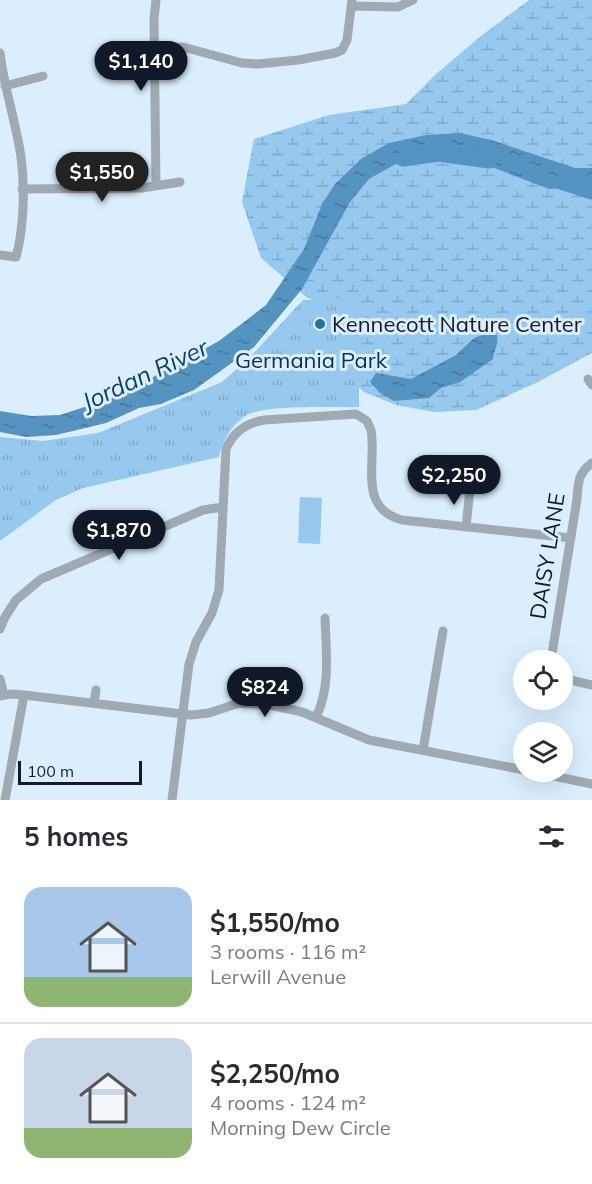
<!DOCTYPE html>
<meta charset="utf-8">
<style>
:root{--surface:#fff;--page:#f7f7f7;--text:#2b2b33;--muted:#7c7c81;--line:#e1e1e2;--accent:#111827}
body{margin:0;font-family:Mulish,sans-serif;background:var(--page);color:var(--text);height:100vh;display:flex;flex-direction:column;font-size:22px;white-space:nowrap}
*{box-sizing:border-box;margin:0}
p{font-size:20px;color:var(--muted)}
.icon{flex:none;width:33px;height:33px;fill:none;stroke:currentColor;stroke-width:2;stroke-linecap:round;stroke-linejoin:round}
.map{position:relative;height:800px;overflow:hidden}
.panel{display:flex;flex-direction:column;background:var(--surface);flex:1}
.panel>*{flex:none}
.fabs{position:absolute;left:513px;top:650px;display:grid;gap:12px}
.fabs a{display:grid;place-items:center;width:60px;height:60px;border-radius:50%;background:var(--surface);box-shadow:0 6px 24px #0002;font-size:30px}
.scale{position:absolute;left:18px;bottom:15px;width:124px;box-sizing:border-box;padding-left:6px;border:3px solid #141d24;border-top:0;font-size:16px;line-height:21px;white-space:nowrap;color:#141d24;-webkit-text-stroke:4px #daeefe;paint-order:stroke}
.price{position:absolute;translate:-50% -51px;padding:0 14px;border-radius:21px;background:var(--accent);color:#fff;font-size:20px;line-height:39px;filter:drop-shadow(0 2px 3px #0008)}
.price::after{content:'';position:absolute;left:50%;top:36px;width:18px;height:14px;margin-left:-9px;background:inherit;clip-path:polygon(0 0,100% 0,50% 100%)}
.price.current{background:#222;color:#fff}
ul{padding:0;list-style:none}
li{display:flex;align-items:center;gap:18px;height:150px;padding:0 24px}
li+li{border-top:2px solid var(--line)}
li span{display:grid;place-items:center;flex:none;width:168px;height:120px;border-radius:18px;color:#555}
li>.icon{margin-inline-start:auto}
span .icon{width:72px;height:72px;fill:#fffc;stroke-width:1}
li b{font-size:26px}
h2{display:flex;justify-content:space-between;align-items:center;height:72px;padding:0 24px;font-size:26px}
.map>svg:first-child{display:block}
.wetland{fill:url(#wetland-marsh)}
.park{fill:url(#park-tufts)}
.garden{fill:#97c8ee}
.water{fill:url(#water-ripples)}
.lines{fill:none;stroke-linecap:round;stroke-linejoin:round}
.river{stroke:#5593c0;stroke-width:15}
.minor{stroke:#9faab2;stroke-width:9}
.poi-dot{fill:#2370a2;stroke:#daeefe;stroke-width:2}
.labels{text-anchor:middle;stroke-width:6;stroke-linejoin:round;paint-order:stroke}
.poi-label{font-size:22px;fill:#141d24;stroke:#daeefe;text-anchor:start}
.park-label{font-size:22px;fill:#003453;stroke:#daeefe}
.street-label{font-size:22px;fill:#141d24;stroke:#daeefe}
.water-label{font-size:24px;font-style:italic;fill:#0c3e5d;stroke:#daeefe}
</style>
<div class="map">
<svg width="592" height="800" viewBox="0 0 592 800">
<defs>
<pattern id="wetland-marsh" width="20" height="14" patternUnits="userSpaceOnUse" patternTransform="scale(1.5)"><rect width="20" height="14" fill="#97c8ee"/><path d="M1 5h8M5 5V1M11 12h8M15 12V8" fill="none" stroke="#81abcc"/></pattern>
<pattern id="park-tufts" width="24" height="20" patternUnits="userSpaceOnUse" patternTransform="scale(1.5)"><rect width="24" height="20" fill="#97c8ee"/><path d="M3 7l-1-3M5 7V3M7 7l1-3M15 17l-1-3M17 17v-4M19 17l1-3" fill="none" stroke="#81abcc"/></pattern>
<pattern id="water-ripples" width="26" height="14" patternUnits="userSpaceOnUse" patternTransform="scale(1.5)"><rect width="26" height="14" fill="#5593c0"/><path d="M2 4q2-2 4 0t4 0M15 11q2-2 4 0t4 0" fill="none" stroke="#45779c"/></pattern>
</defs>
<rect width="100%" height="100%" fill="#daeefe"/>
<path class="wetland" d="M 529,0 L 592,0 L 592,353 L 536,383 L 476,410 L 434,412 L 396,405 L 364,392 L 340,370 L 333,311 L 305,296 L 261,258 L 242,202 L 254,139 L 329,115 L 406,104 L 436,74 L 481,36 Z"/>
<path class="park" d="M 359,298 L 359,407 C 333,408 268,404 247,415 C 233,423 222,441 219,457 L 83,488 L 56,500 L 0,541 L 0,437 L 43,441 L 98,433 L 222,382 L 249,358 L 303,300 Z"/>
<path class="garden" d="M 300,497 L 322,498 L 320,544 L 298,543 Z"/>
<path class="water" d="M 460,133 L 491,140 L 575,168 L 592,168 L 592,187 L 549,189 L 466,157 L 424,156 L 394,165 L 369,179 L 350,202 L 302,289 L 254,347 L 194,390 L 161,404 L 139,408 L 106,423 L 56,435 L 26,437 L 0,432 L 0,411 L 31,416 L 60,415 L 118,396 L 219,341 L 266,305 L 304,249 L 322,204 L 335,184 L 361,159 L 389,143 L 426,135 Z
M 485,334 L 497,335 C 499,344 494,350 493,359 L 460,382 L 441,388 L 429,398 L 394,401 L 380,393 L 370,382 L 376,373 L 411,379 L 456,355 L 474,338 Z"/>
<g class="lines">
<path class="river" d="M 403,159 L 439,154 L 489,161
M 561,182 L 592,192"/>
<path class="minor" d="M 352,6 L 398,7 L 413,0
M 155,48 L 183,47 L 242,63 L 258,64 L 298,60 L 335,53 L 342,50 L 347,40 L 352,0
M 0,53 C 4,88 16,122 21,157 C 25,186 24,229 16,257 L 0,255
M 5,86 L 43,76
M 156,185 L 154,19 L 156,0
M 22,189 L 142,188 L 180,182
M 588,379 L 592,385
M 466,527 L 470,489
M 0,629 L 5,617 L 16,600 L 41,579 L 203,510 L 223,507
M 551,660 L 577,499 C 578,483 578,473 592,463
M 562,678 L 592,685
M 0,679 L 4,695
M 0,696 L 11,694 L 24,695 L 191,715 L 209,713 L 239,703 L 270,705 L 302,712 L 369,740 L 524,770
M 94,703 L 96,690
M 316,717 C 331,687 326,651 325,618
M 423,750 L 443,631
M 530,771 L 592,784
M 5,800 L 24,695
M 172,800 L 189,664 L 196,642 L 212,613 L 219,590 L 226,449 C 233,432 247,423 264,420 L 356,414 L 367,421 L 371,430 C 377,462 357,508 402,520 L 571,538"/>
</g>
<circle class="poi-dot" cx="320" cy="324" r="6"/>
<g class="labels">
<g class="poi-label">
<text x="332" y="332">Kennecott Nature Center</text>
</g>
<g class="park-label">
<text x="311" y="368">Germania Park</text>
</g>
<g class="street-label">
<text transform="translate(547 556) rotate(-81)" y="8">DAISY LANE</text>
</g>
<g class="water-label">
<text transform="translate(145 375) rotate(-25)" y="8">Jordan River</text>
</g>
</g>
</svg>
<div class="fabs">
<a><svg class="icon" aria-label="locate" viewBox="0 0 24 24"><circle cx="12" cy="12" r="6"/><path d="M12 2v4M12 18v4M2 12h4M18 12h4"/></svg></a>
<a><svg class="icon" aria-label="layers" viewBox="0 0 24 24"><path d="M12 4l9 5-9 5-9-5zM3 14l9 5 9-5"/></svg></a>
</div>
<div class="scale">100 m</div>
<b class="price" style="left:141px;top:92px">$1,140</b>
<b class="price current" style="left:102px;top:203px">$1,550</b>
<b class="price" style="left:454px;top:506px">$2,250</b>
<b class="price" style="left:119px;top:561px">$1,870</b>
<b class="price" style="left:265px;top:718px">$824</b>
</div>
<section class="panel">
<h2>5 homes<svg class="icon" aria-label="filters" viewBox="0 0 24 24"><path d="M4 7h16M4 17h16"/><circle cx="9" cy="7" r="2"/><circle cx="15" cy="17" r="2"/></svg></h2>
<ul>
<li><span style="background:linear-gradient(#a9c7e8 75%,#8fb573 0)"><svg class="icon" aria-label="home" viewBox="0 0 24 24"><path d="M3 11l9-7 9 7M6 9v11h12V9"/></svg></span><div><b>$1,550/mo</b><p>3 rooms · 116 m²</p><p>Lerwill Avenue</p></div></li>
<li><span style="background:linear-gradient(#c9d6e8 75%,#8fb573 0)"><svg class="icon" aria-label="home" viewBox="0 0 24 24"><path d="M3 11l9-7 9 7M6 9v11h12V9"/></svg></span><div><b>$2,250/mo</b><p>4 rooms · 124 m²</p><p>Morning Dew Circle</p></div></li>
</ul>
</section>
